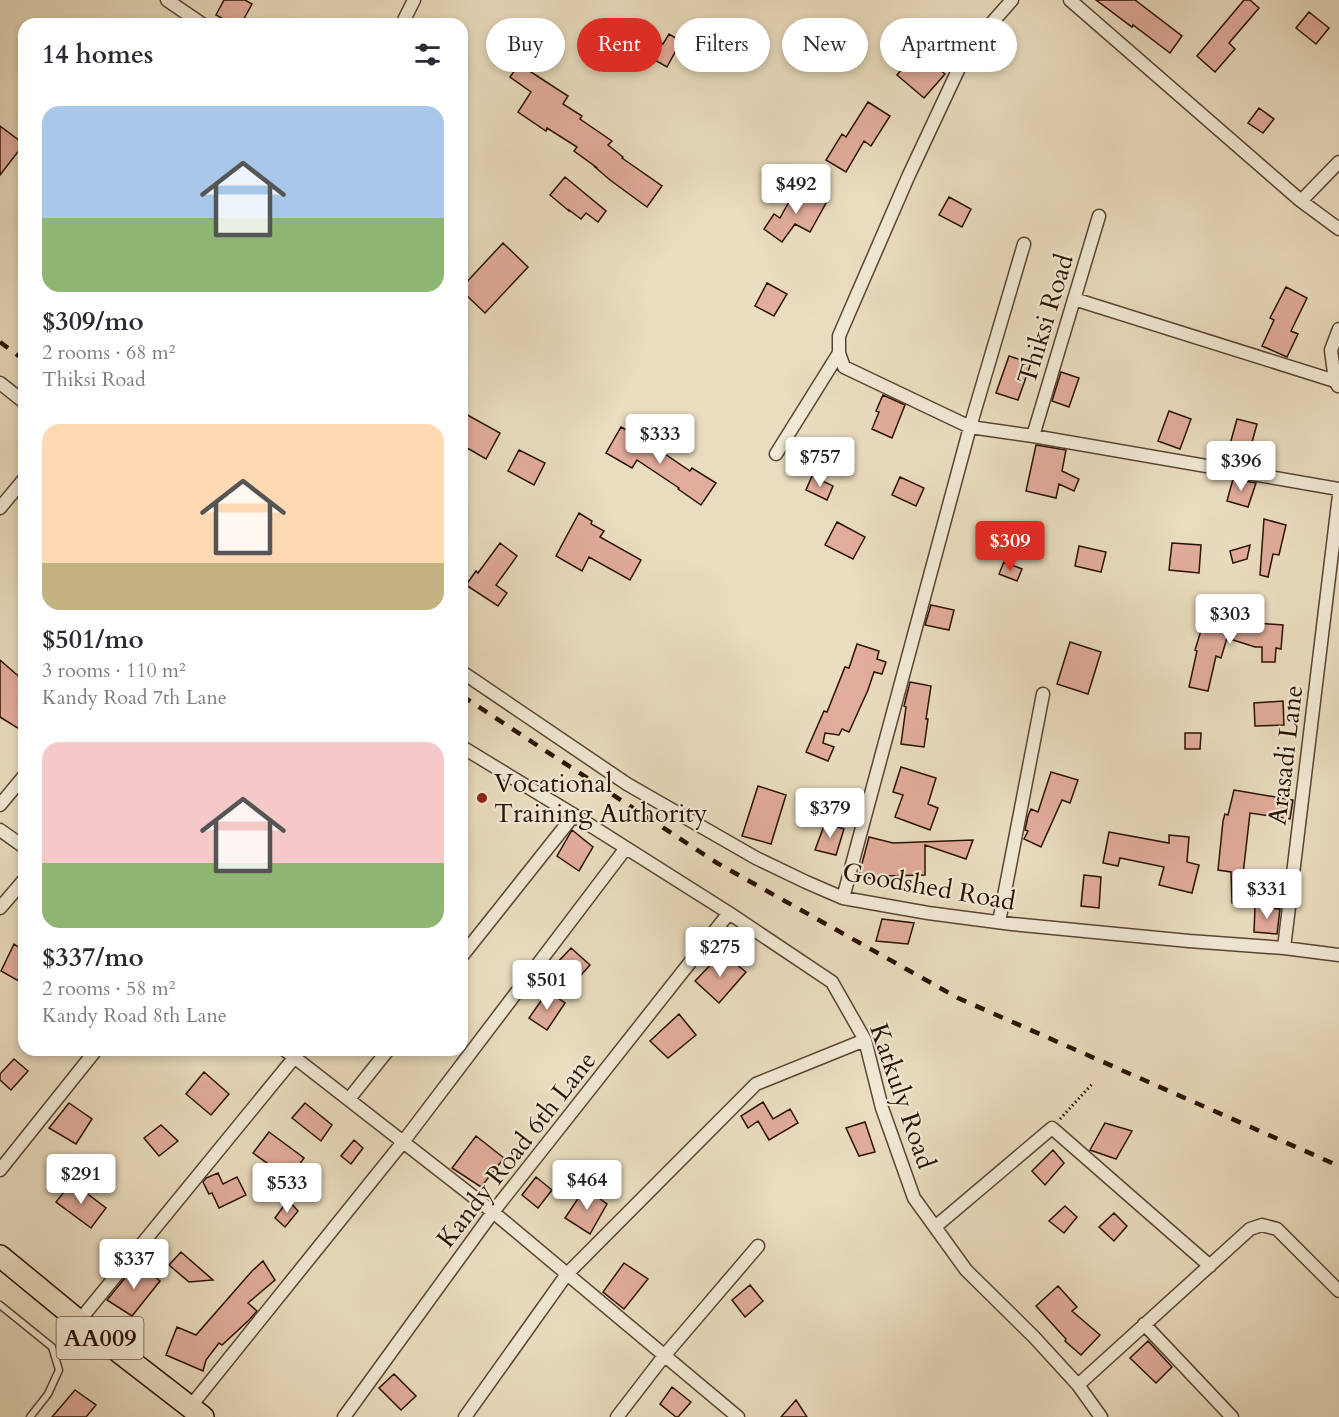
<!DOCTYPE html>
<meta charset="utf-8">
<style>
:root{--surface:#fff;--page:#f2f2f3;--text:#2b2b33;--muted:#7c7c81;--accent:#d93025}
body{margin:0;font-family:Cardo,serif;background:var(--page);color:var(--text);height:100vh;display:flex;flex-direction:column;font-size:22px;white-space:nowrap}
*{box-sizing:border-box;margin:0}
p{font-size:20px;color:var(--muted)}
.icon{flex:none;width:33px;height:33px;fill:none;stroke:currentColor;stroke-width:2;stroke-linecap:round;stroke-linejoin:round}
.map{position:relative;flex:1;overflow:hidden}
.side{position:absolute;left:18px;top:18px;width:450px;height:1038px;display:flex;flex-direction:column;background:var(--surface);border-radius:18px;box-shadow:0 3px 9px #0003}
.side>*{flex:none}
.guide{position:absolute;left:486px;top:18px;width:570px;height:54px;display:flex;gap:12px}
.price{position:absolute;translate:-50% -51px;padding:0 14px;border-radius:6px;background:#fff;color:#222;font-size:20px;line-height:39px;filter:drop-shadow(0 2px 3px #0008)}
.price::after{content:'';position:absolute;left:50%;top:36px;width:18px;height:14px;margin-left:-9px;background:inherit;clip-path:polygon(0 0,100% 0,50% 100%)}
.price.on{background:var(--accent);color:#fff}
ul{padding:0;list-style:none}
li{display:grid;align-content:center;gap:12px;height:318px;padding:0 24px}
li span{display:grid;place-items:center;height:186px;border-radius:18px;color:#555}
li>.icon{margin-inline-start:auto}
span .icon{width:108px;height:108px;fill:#fffc;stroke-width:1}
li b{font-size:26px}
h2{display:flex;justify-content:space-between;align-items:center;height:72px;padding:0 24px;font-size:26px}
.tag{padding:0 21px;border-radius:27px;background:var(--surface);box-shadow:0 3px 9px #0003;font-size:21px;line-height:54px}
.tag.on{background:var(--accent);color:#fff}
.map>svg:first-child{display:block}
.building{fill:#e2ad9c;stroke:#2a1103;stroke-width:1.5}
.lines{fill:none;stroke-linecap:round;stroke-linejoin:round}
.service-casing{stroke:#5a4432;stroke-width:9}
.minor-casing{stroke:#5a4432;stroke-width:15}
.trunk-casing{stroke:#2a1103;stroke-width:24}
.path{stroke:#2a1103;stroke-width:3;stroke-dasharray:1.5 3;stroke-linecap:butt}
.service{stroke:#f1e9d5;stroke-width:6}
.minor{stroke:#f1e9d5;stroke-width:12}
.trunk{stroke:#eaddbf;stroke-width:21}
.rail{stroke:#2a1103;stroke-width:4.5;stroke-dasharray:10 10;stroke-linecap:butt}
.poi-dot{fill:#8f2418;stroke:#f1e9d5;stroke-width:2}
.labels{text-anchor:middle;stroke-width:4.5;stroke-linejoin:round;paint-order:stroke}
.shield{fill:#f1e9d5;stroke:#665242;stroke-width:1.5}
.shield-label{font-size:24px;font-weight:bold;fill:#2a1103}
.street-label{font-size:26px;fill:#2a1103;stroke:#f1e9d5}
.poi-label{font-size:26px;fill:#2a1103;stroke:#f1e9d5;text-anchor:start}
</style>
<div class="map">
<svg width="1339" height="1417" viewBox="0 0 1339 1417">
<rect width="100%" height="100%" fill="#eaddbf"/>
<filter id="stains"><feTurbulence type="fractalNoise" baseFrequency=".00333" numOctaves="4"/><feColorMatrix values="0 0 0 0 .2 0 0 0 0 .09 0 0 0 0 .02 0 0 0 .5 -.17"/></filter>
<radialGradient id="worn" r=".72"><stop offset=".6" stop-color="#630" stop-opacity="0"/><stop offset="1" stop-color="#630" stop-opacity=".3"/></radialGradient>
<path class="building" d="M 224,0 L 245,0 L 252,4 L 241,24 L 232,24 L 216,15 Z
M 1096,0 L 1135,0 L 1182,36 L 1170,53 L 1133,25 L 1132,27 Z
M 1244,0 L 1250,0 L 1259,8 L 1229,43 L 1235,49 L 1215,72 L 1197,56 Z
M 1309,12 L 1329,28 L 1316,44 L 1296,28 Z
M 632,28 L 663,44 L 669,34 L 681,41 L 667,67 L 639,51 L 634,61 L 620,53 Z
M 917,51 L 945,74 L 924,98 L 897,75 Z
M 523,59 L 535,67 L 531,72 L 568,96 L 563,104 L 582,116 L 580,119 L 612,141 L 608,145 L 623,157 L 622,158 L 662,186 L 647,207 L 610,180 L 595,167 L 596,167 L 574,151 L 577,147 L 547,128 L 546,131 L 518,112 L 531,92 L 510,77 Z
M 868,102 L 890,116 L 871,146 L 864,141 L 846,172 L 826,160 L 842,134 L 846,137 Z
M 1259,108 L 1274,119 L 1263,133 L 1248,123 Z
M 0,126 L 24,144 L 0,175 Z
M 565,177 L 606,211 L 598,222 L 586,213 L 581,219 L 569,210 L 569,211 L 550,195 Z
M 797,187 L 826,203 L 810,232 L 795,224 L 782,242 L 764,229 L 774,214 L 780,218 Z
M 949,197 L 971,209 L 962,227 L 939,215 Z
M 503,243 L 528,267 L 485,313 L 462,291 L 462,287 Z
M 767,283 L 787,294 L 774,316 L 755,306 Z
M 1286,287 L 1307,298 L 1291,331 L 1298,334 L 1287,357 L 1262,346 L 1274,320 L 1270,318 Z
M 1009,356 L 1031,363 L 1018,400 L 996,393 Z
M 1061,372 L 1079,378 L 1069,407 L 1052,401 Z
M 883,395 L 905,405 L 892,438 L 872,429 L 879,412 L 876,411 Z
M 1169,411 L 1191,419 L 1180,449 L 1158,441 Z
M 462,412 L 500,433 L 486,459 L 462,445 Z
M 1237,419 L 1257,424 L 1249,453 L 1229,448 Z
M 621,427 L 647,442 L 690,471 L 692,468 L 716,483 L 701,505 L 678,489 L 679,488 L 637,460 L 632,468 L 606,453 Z
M 1036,445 L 1066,450 L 1062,471 L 1079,479 L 1074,491 L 1059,484 L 1056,498 L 1026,491 Z
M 519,450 L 545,463 L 534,485 L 508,471 Z
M 812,476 L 833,486 L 827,500 L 806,490 Z
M 900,477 L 924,488 L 916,506 L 892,495 Z
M 1233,479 L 1256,483 L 1248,507 L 1227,501 Z
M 579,513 L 592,521 L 591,524 L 604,531 L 600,537 L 641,560 L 630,580 L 589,557 L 582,571 L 556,556 Z
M 1264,519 L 1286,525 L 1279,555 L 1273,554 L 1268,577 L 1260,575 Z
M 837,522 L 865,537 L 853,559 L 825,545 Z
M 500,543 L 517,556 L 496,585 L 507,593 L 498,606 L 466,585 L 476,571 L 478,573 Z
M 1172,543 L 1201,545 L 1199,573 L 1169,570 Z
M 1250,545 L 1247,559 L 1233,563 L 1230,551 Z
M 1079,546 L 1106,552 L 1101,572 L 1075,566 Z
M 1004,562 L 1022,569 L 1017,581 L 999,574 Z
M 931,605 L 954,610 L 949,630 L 925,625 Z
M 1207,611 L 1232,619 L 1231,622 L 1257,630 L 1257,623 L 1283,625 L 1281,649 L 1276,648 L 1275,662 L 1262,662 L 1262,647 L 1255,647 L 1227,638 L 1221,658 L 1216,656 L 1208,691 L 1189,687 L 1197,651 L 1195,650 Z
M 1070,642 L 1101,652 L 1088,694 L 1057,684 Z
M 857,644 L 879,651 L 877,659 L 886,662 L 882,674 L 874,672 L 868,690 L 849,732 L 842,729 L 839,735 L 825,733 L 823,743 L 834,747 L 828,761 L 806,752 L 824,711 L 827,712 L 845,667 L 849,668 Z
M 0,660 L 24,681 L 24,732 L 0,717 Z
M 910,682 L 931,686 L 926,719 L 928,719 L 924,747 L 901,744 L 906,707 L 904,706 Z
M 1283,701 L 1284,725 L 1255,726 L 1254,703 Z
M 1185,733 L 1201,733 L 1200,749 L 1185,749 Z
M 901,767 L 936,778 L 928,804 L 938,808 L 930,830 L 895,817 L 903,795 L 893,792 Z
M 1051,772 L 1078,780 L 1070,803 L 1062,800 L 1041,847 L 1024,839 L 1028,831 L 1025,830 L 1028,816 L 1031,809 L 1038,812 Z
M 758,786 L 786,795 L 771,844 L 742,836 Z
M 1234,790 L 1293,800 L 1290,819 L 1250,813 L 1242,883 L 1265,882 L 1266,899 L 1240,900 L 1240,903 L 1232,903 L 1231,872 L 1218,870 L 1223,821 L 1225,814 L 1228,815 Z
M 825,823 L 844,829 L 836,855 L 815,850 Z
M 572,830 L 593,847 L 579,871 L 557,856 Z
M 1109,832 L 1169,843 L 1169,835 L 1189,837 L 1187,862 L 1199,865 L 1192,893 L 1159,885 L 1164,867 L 1120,858 L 1118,866 L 1103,863 Z
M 869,837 L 893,843 L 973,840 L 966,859 L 925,845 L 925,875 L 881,876 L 880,881 L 859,875 Z
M 1084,875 L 1101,877 L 1099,908 L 1081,906 Z
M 1255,907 L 1280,909 L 1277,934 L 1254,932 Z
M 882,919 L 914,923 L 908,944 L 876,941 Z
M 14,944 L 24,951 L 24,984 L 1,971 Z
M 571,948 L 590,965 L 574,983 L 555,965 Z
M 722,953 L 746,972 L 719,1003 L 695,981 Z
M 548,991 L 565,1003 L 547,1030 L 529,1018 Z
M 679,1014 L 696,1035 L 668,1058 L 650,1041 Z
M 14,1059 L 28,1071 L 11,1090 L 0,1080 L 0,1074 Z
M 204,1072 L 229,1094 L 211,1115 L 186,1094 Z
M 763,1102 L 773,1119 L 790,1109 L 798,1123 L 769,1140 L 758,1121 L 748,1128 L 741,1116 Z
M 69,1103 L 92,1119 L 76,1144 L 49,1128 Z
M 305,1103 L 332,1125 L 321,1141 L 292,1118 Z
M 865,1122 L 875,1152 L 859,1156 L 846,1128 Z
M 1105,1123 L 1132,1131 L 1116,1159 L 1090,1150 Z
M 161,1125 L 178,1141 L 159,1156 L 144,1138 Z
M 269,1132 L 304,1158 L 289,1179 L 253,1153 Z
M 476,1136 L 504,1158 L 481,1187 L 452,1168 Z
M 354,1140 L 363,1148 L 351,1164 L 341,1156 Z
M 1053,1150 L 1064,1163 L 1045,1185 L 1032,1171 Z
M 218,1173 L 223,1184 L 237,1177 L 246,1195 L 219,1208 L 212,1193 L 209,1194 L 203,1182 L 206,1178 Z
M 536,1177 L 552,1190 L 538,1208 L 522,1195 Z
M 72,1182 L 106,1208 L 91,1228 L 56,1202 Z
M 585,1188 L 607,1204 L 590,1234 L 565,1218 Z
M 288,1200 L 298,1211 L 285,1227 L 275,1218 Z
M 1065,1206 L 1077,1217 L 1064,1233 L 1049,1221 Z
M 1114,1213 L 1127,1226 L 1114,1241 L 1099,1227 Z
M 181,1252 L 213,1280 L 189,1282 L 169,1265 Z
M 263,1261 L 275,1280 L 248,1303 L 257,1311 L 249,1320 L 222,1345 L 219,1343 L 206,1360 L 203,1371 L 166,1355 L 177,1327 L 196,1335 L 252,1271 Z
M 138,1262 L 160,1281 L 132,1316 L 107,1300 Z
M 624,1263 L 648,1279 L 624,1309 L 603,1292 Z
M 750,1285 L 763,1301 L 745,1317 L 732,1300 Z
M 1058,1286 L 1077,1307 L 1072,1311 L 1100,1335 L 1081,1355 L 1065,1341 L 1066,1339 L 1036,1306 Z
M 1148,1341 L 1172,1367 L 1156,1383 L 1130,1358 Z
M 394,1374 L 416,1396 L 401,1410 L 379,1388 Z
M 672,1387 L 691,1402 L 678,1417 L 676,1417 L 660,1404 Z
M 75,1390 L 96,1405 L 86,1417 L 52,1417 Z
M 796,1400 L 807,1417 L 781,1417 Z"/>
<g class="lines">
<defs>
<path id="service" d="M 0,1305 L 52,1347 L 59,1370 L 48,1394 L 30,1417"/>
<path id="minor" d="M 167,0 L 202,24
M 1012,0 L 967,51 L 908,177 L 839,336 L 839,353 L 844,367 L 970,427 L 1033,436 L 1339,489
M 1070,0 L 1301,201 L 1339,229
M 402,24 L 414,0
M 1301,201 L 1339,162
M 1074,299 L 1335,381
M 0,383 L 24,402
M 1338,386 L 1335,381 L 1331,350 L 1339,329
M 1033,436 L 1099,216
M 776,454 L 839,353
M 0,508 L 24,479
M 462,672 L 627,784 L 756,858 L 806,882 L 843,898 L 928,913 L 1012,924 L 1189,941 L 1284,948 L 1339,955
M 462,747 L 574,815 L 729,913 L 832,982 L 865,1040 L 882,1108 L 914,1198 L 966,1270 L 1034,1337 L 1078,1385 L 1101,1417
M 0,805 L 24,776
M 0,830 L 24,847
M 843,898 L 970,427 L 1024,244
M 0,908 L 24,880
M 999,922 L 1043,694
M 1284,948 L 1339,495
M 462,956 L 574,815
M 285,1050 L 493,1212 L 738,1417
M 349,1099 L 388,1050
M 0,1170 L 96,1050
M 935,1227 L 1052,1128 L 1210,1266
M 79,1321 L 294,1058
M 1144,1324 L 1232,1417
M 1078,1385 L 1250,1229 L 1262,1225 L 1277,1229 L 1339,1291
M 190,1407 L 403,1142 L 626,848
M 344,1417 L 493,1212 L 729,913
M 465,1417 L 567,1274 L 756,1084 L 865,1040
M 617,1417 L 664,1356 L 758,1246"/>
<path id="trunk" d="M 0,1256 L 79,1321 L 203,1417"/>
</defs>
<use href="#service" class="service-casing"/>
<use href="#minor" class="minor-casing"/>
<use href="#trunk" class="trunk-casing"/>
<path class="path" d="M 1060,1119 L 1093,1083"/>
<use href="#service" class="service"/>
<use href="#minor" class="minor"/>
<use href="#trunk" class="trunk"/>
<path class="rail" d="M 0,342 L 24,360
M 462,696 L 717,863 L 958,998 L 1339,1166"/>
</g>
<circle class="poi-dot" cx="482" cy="798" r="6"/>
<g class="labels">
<rect class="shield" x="56.5" y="1317" width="87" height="42" rx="4.5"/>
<g class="shield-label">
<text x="100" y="1346">AA009</text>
</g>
<g class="street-label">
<text transform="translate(1045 319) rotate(-73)" y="9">Thiksi Road</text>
<text transform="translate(1285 755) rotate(-83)" y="9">Arasadi Lane</text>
<text transform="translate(929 886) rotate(10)" y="9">Goodshed Road</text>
<text transform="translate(903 1096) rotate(71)" y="9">Katkuly Road</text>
<text transform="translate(516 1149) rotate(-52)" y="9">Kandy Road 6th Lane</text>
</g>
<g class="poi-label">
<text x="494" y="792">Vocational<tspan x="494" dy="30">Training Authority</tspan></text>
</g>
</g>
<rect width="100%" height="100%" filter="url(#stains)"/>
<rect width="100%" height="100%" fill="url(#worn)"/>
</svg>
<b class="price" style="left:796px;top:215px">$492</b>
<b class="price" style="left:660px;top:465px">$333</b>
<b class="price" style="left:820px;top:488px">$757</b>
<b class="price" style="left:1241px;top:492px">$396</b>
<b class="price on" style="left:1010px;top:572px">$309</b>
<b class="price" style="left:1230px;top:645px">$303</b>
<b class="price" style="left:830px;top:839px">$379</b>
<b class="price" style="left:1267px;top:920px">$331</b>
<b class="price" style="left:720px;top:978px">$275</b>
<b class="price" style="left:547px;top:1011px">$501</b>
<b class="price" style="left:81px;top:1205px">$291</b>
<b class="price" style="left:587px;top:1211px">$464</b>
<b class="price" style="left:287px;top:1214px">$533</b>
<b class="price" style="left:134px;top:1290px">$337</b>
<div class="guide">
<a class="tag">Buy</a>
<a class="tag on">Rent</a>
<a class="tag">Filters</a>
<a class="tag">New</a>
<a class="tag">Apartment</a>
</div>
<section class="side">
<h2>14 homes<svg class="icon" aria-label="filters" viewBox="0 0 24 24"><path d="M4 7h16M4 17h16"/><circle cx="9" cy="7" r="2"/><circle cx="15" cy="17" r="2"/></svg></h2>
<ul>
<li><span style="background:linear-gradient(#a9c7e8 60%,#8fb573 0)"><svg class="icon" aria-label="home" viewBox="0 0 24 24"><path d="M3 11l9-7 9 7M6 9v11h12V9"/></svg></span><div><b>$309/mo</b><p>2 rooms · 68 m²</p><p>Thiksi Road</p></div></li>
<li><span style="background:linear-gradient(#ffd9b3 75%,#c2b280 0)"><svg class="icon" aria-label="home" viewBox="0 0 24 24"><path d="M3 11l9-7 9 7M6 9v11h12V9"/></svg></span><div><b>$501/mo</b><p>3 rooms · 110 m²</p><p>Kandy Road 7th Lane</p></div></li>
<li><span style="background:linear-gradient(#f6c9c9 65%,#8fb573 0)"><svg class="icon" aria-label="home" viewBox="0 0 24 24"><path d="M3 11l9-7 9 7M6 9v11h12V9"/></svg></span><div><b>$337/mo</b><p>2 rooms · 58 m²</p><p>Kandy Road 8th Lane</p></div></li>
</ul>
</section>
</div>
